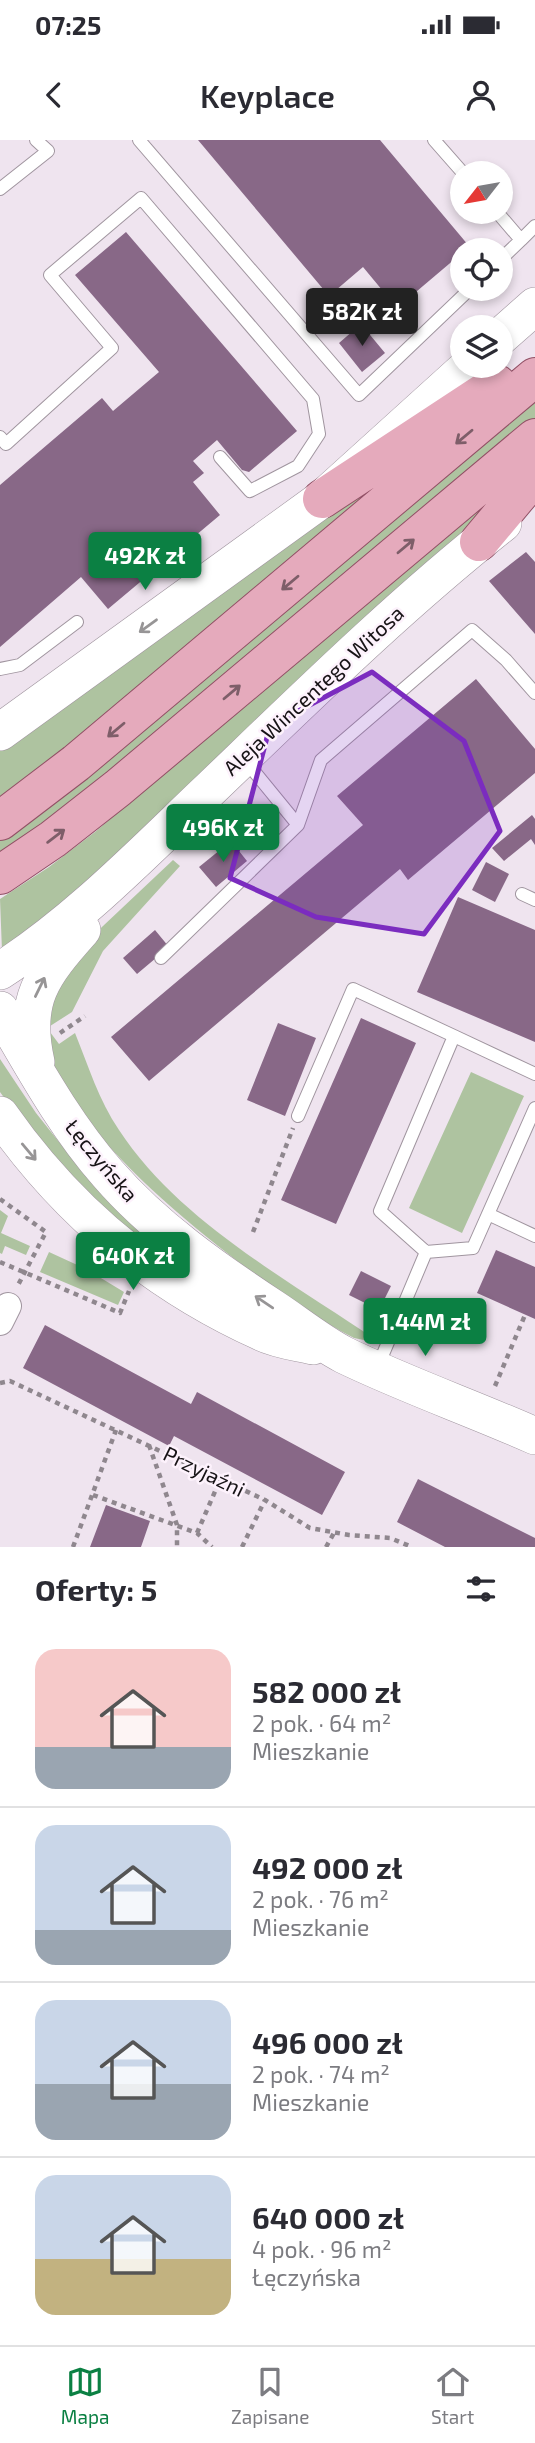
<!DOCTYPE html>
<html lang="pl">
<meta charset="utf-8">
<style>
:root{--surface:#fff;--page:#f7f7f7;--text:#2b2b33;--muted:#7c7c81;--line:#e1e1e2;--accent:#0b8043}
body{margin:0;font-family:"Exo 2",sans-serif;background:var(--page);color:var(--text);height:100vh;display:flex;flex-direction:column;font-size:26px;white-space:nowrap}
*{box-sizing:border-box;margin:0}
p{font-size:23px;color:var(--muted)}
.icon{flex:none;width:38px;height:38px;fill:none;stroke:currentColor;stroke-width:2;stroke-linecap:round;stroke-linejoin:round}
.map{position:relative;height:1407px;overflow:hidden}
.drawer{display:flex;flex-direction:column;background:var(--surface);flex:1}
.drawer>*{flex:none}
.needle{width:46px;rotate:239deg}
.tools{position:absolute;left:450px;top:21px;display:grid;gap:14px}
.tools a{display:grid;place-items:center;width:63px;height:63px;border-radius:50%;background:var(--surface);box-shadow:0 4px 10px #0003;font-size:35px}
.price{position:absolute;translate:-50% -60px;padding:0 16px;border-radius:7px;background:var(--accent);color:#fff;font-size:23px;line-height:46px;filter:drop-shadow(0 2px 4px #0008)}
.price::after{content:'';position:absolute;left:50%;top:42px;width:21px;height:16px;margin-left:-10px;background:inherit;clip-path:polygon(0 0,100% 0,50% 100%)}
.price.on{background:#222;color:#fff}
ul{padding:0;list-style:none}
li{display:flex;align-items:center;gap:21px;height:175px;padding:0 35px}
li+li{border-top:2px solid var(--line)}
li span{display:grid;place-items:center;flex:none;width:196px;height:140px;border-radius:21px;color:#555}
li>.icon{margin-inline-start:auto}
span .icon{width:84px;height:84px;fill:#fffc;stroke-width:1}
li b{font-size:30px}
h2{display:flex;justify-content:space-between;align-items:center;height:84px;padding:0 35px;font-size:30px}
.status{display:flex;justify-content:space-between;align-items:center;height:49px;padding:0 35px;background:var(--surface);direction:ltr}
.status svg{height:19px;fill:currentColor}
header{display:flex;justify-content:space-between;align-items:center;height:91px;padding:0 35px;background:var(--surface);font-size:32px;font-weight:600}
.tabs{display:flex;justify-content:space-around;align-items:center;height:98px;border-top:2px solid var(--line);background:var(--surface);font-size:19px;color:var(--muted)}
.tabs a{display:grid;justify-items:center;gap:4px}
.tabs .on{color:var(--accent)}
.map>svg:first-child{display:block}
.green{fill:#aec3a0}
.building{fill:#886887}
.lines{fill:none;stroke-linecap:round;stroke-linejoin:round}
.lane-casing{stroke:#a0959f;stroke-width:14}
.street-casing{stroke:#a0959f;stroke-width:28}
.secondary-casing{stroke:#a0959f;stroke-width:38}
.primary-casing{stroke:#915065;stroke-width:40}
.path{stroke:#8f878e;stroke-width:4.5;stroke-dasharray:5 5;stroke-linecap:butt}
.lane{stroke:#fff;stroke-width:12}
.street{stroke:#fff;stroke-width:26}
.secondary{stroke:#fff;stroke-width:37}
.primary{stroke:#e5aabc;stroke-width:38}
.oneway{stroke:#7e5e69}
.oneway2{stroke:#979596}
.marked{fill:#7b2cbf;fill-opacity:0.2;stroke:#7b2cbf;stroke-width:5;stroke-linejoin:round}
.labels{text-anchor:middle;stroke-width:5;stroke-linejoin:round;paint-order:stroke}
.street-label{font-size:21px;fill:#171316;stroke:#fdf2fc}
</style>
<div class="status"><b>07:25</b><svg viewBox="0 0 49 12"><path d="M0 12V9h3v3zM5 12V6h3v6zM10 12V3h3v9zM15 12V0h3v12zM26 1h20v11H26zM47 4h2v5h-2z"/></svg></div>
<header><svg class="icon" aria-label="back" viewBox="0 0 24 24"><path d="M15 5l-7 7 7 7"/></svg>Keyplace<svg class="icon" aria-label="person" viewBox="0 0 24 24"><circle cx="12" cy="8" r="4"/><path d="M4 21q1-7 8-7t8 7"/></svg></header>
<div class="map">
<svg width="535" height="1407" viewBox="0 0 535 1407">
<rect width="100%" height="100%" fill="#efe4ef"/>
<path class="green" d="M 535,257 L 535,278 L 224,540 L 0,717 L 0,701 L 26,684 Z
M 485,259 L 53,618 L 0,660 L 0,609 Z
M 489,355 L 481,375 L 67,760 L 2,811 L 0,759 L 49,727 L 95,692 Z
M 173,720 L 180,726 L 103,811 L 72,872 L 47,888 L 59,904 L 75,893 C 88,925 99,961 119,990 C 178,1080 285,1138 373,1198 L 364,1200 L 354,1198 C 305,1173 261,1140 218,1106 C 157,1057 99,1005 57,938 C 50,926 46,912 40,899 L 68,819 Z
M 0,919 L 36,973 L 94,1046 L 183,1123 L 204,1146 L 109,1076 L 21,981 L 0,952 Z
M 471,932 L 524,956 L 462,1093 L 409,1068 Z
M 0,1070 L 8,1076 L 1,1093 L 30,1106 L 26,1115 L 5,1106 L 2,1114 L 0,1113 Z
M 49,1112 L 86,1129 L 124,1152 L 118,1165 L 40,1132 Z"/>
<path class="building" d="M 198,0 L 380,0 L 469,106 L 462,110 L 462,113 L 397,168 L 363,127 L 329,156 Z
M 126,92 L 297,291 L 249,332 L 242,330 L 217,300 L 193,321 L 204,333 L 193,342 L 220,375 L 108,469 L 81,437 L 0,507 L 0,345 L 102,258 L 113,271 L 159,232 L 75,135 Z
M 361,184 L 385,213 L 362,232 L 339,203 Z
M 526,412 L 535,422 L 535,494 L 489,441 Z
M 476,539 L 535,609 L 535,633 L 408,740 L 400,729 L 149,941 L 111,897 L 363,685 L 337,656 Z
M 532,675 L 535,679 L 535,705 L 531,699 L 504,721 L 492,708 Z
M 231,701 L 247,721 L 216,747 L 199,727 Z
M 486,722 L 509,734 L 495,762 L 472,750 Z
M 458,757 L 535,790 L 535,902 L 417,852 Z
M 155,790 L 169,807 L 137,834 L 123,818 Z
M 361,878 L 416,903 L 336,1084 L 281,1060 Z
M 278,883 L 316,898 L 285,976 L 247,960 Z
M 496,1110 L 535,1127 L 535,1179 L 477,1153 Z
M 361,1131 L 391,1146 L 379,1170 L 349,1155 Z
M 45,1185 L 191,1264 L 197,1252 L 345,1332 L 322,1375 L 174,1296 L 169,1306 L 23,1228 Z
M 418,1339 L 535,1398 L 535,1407 L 445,1407 L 397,1382 Z
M 106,1365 L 150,1381 L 141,1407 L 90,1407 Z"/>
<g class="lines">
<defs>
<path id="lane" d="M 139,0 L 359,255 L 470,149
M 434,0 L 463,33
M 0,49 L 48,11 L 36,0
M 497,72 L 521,100 L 500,120
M 521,100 L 535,86
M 0,297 L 6,304 L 112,208 L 50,135 L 141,58 L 313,259 L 319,294 L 298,326 L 250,351 L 220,317
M 0,529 L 20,525 L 77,482
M 298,685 L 321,620 L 472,490 L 506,520 L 535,553
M 522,754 L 535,760
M 161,818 L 298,685 L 244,619
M 535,934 L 454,896 L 380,1071 L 426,1112 L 473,1108 L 535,968
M 298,976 L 353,849 L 454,896
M 488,1074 L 535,1096
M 378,1226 L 426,1112"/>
<path id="street" d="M 0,1182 L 8,1166"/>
<path id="secondary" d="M 500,197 L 535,166
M 0,592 L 322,359 L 469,226
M 0,831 C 76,782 139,717 205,654 C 302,561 397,467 503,383
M 0,870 C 33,926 64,984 108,1034 C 154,1087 214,1129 273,1168 C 296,1183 319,1202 344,1215 C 406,1245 472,1268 535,1296
M 36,922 C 22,860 42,835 82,790
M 0,975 C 67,1071 155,1144 261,1192 C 277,1200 296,1202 313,1206"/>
<path id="primary" d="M 322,359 L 497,244
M 479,402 L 535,335
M 0,681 L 76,623 L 535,237
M 0,735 L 53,699 L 118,648 L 535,298"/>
</defs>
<use href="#lane" class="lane-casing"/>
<use href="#street" class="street-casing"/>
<use href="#secondary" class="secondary-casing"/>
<use href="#primary" class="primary-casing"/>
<path class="path" d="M 60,893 L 85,876
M 0,1059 L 46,1092 L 17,1147
M 253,1092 L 293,988
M 0,1122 L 120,1173 L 129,1151
M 0,1243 L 10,1241 L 265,1360 L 310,1388 L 349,1395 L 390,1398 L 412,1407
M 495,1246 L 525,1175
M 149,1305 L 177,1385 L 177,1407
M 93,1355 L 197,1393 L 212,1407
M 197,1393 L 220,1340
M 73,1407 L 116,1290
M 242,1407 L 265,1360
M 326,1407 L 334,1393"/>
<use href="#lane" class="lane"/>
<use href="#street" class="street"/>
<use href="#secondary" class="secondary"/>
<use href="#primary" class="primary"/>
</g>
<defs><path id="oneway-shaft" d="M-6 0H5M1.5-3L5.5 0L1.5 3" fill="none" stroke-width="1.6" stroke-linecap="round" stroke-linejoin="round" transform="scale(1.75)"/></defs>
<g class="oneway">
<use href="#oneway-shaft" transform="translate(464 297) rotate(140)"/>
<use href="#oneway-shaft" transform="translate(406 406) rotate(-40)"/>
<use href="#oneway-shaft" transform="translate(290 443) rotate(140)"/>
<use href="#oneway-shaft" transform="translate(232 552) rotate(-40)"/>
<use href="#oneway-shaft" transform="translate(116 590) rotate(140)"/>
<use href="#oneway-shaft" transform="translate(56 696) rotate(-37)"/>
</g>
<g class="oneway2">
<use href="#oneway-shaft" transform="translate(148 486) rotate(144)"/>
<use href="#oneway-shaft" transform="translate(40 847) rotate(-64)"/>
<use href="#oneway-shaft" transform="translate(29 1012) rotate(50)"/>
<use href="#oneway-shaft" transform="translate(264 1162) rotate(-146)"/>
</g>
<path class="marked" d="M 372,532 L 464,601 L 500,691 L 424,794 L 316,777 L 230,738 L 270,586 Z"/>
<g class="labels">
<g class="street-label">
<text transform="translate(314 551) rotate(-43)" y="7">Aleja Wincentego Witosa</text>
<text transform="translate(101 1021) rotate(50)" y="7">Łęczyńska</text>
<text transform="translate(204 1332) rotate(26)" y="7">Przyjaźni</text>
</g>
</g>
</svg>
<div class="tools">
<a><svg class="needle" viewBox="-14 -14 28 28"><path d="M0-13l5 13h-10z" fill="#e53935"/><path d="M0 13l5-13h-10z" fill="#7c7c81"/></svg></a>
<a><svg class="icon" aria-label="locate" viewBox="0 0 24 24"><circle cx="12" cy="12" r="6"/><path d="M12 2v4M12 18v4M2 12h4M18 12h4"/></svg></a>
<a><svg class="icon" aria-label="layers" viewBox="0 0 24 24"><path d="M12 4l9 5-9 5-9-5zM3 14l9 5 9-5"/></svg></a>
</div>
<b class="price on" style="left:362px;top:208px">582K zł</b>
<b class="price" style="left:145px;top:452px">492K zł</b>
<b class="price" style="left:223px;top:724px">496K zł</b>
<b class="price" style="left:133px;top:1152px">640K zł</b>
<b class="price" style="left:425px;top:1218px">1.44M zł</b>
</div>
<section class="drawer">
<h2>Oferty: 5<svg class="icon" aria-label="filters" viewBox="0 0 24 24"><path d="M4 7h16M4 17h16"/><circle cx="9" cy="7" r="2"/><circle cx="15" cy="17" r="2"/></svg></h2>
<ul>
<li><span style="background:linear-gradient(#f6c9c9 70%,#9aa5b1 0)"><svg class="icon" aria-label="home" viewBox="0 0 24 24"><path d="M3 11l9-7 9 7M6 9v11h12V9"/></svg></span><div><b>582 000 zł</b><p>2 pok. · 64 m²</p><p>Mieszkanie</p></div></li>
<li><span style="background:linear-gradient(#c9d6e8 75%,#9aa5b1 0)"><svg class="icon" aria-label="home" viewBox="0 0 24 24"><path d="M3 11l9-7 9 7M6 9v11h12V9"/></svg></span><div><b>492 000 zł</b><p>2 pok. · 76 m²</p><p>Mieszkanie</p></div></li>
<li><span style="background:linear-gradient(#c9d6e8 60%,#9aa5b1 0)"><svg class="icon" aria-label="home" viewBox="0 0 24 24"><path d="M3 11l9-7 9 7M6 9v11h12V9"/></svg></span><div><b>496 000 zł</b><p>2 pok. · 74 m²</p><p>Mieszkanie</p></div></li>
<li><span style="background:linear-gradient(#c9d6e8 60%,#c2b280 0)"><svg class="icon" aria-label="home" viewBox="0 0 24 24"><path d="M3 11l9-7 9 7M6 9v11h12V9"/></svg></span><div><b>640 000 zł</b><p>4 pok. · 96 m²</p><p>Łęczyńska</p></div></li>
</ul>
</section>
<nav class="tabs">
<a class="on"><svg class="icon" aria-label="map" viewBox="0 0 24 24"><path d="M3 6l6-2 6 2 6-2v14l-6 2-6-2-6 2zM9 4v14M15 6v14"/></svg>Mapa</a>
<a><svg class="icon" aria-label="saved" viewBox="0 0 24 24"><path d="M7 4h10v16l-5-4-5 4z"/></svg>Zapisane</a>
<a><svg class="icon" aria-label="home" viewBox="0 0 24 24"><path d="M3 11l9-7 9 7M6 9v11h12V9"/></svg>Start</a>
</nav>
